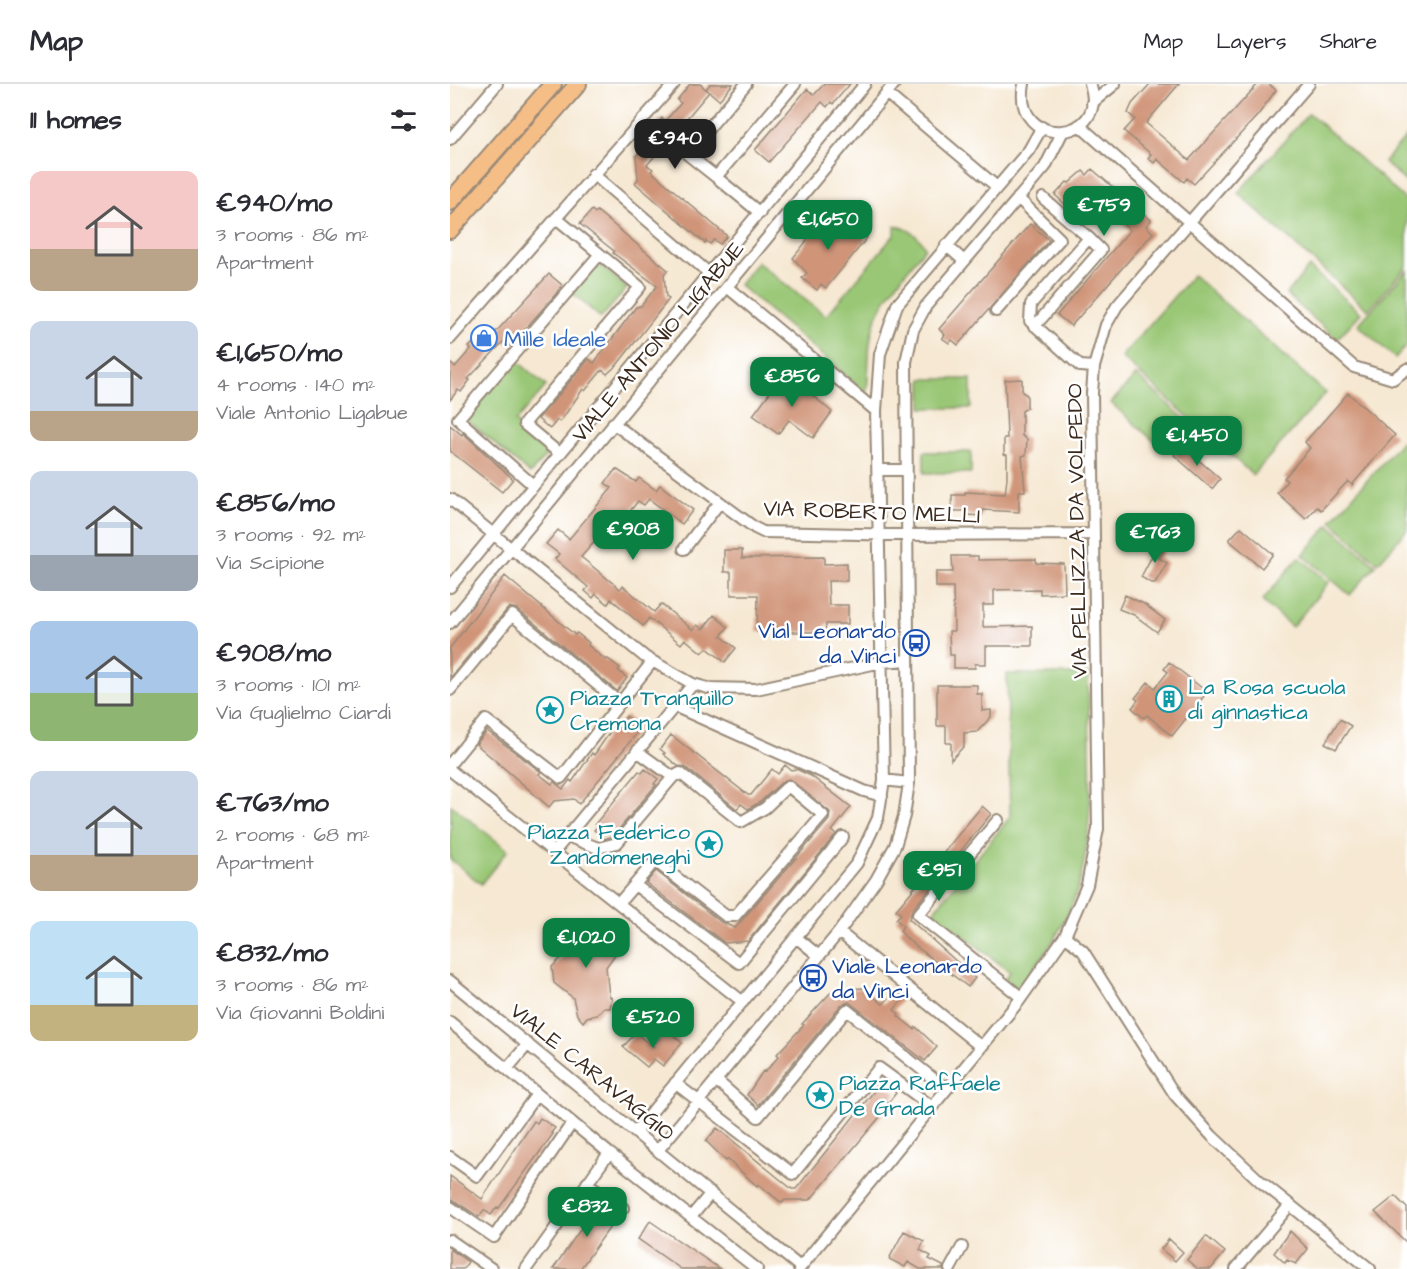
<!DOCTYPE html>
<meta charset="utf-8">
<style>
:root{--surface:#fff;--page:#f2f2f3;--text:#2b2b33;--muted:#7c7c81;--line:#e1e1e2;--accent:#0b8043}
body{margin:0;font-family:"Architects Daughter",sans-serif;background:var(--page);color:var(--text);height:100vh;display:flex;flex-direction:column;font-size:22px;white-space:nowrap}
*{box-sizing:border-box;margin:0}
p{font-size:20px;color:var(--muted)}
.icon{flex:none;width:33px;height:33px;fill:none;stroke:currentColor;stroke-width:2;stroke-linecap:round;stroke-linejoin:round}
.map{position:relative;flex:1;overflow:hidden}
.side{display:flex;flex-direction:column;background:var(--surface);width:450px}
.side>*{flex:none}
.price{position:absolute;translate:-50% -51px;padding:0 14px;border-radius:12px;background:var(--accent);color:#fff;font-size:20px;line-height:39px;filter:drop-shadow(0 2px 3px #0008)}
.price::after{content:'';position:absolute;left:50%;top:36px;width:18px;height:14px;margin-left:-9px;background:inherit;clip-path:polygon(0 0,100% 0,50% 100%)}
.price.current{background:#222;color:#fff}
ul{padding:0;list-style:none}
li{display:flex;align-items:center;gap:18px;height:150px;padding:0 30px}
li span{display:grid;place-items:center;flex:none;width:168px;height:120px;border-radius:12px;color:#555}
li>.icon{margin-inline-start:auto}
span .icon{width:72px;height:72px;fill:#fffc;stroke-width:1}
li b{font-size:26px}
h2{display:flex;justify-content:space-between;align-items:center;height:72px;padding:0 30px;font-size:26px}
header{display:flex;align-items:center;gap:36px;box-sizing:border-box;height:84px;padding:0 30px;background:var(--surface);border-bottom:2px solid var(--line)}
header strong{font-size:28px}
nav{display:flex;gap:33px;margin-inline-start:auto;font-size:21px}
main{display:flex;flex:1;min-height:0}
.map>svg:first-child{display:block}
.green{fill:#9ac776;stroke:#6a784a;stroke-width:1.5}
.building{fill:#d09579}
.lines{fill:none;stroke-linecap:round;stroke-linejoin:round}
.minor-casing{stroke:#988978;stroke-width:14}
.highway-casing{stroke:#988978;stroke-width:20}
.minor{stroke:#fff;stroke-width:10}
.highway{stroke:#f6be87;stroke-width:16}
.labels{text-anchor:middle;stroke-width:5;stroke-linejoin:round;paint-order:stroke}
.shop-label{font-size:22px;fill:#366cbe;stroke:#fff;text-anchor:start}
.street-label{font-size:22px;fill:#3b2a1e;stroke:#fff}
.transit-label{font-size:22px;fill:#164399;stroke:#fff;text-anchor:end}
.culture-label{font-size:22px;fill:#0d838f;stroke:#fff;text-anchor:start}
</style>
<header>
<strong>Map</strong>
<nav><a>Map</a><a>Layers</a><a>Share</a></nav>
</header>
<main>
<section class="side">
<h2>11 homes<svg class="icon" aria-label="filters" viewBox="0 0 24 24"><path d="M4 7h16M4 17h16"/><circle cx="9" cy="7" r="2"/><circle cx="15" cy="17" r="2"/></svg></h2>
<ul>
<li><span style="background:linear-gradient(#f6c9c9 65%,#b9a48a 0)"><svg class="icon" aria-label="home" viewBox="0 0 24 24"><path d="M3 11l9-7 9 7M6 9v11h12V9"/></svg></span><div><b>€940/mo</b><p>3 rooms · 86 m²</p><p>Apartment</p></div></li>
<li><span style="background:linear-gradient(#c9d6e8 75%,#b9a48a 0)"><svg class="icon" aria-label="home" viewBox="0 0 24 24"><path d="M3 11l9-7 9 7M6 9v11h12V9"/></svg></span><div><b>€1,650/mo</b><p>4 rooms · 140 m²</p><p>Viale Antonio Ligabue</p></div></li>
<li><span style="background:linear-gradient(#c9d6e8 70%,#9aa5b1 0)"><svg class="icon" aria-label="home" viewBox="0 0 24 24"><path d="M3 11l9-7 9 7M6 9v11h12V9"/></svg></span><div><b>€856/mo</b><p>3 rooms · 92 m²</p><p>Via Scipione</p></div></li>
<li><span style="background:linear-gradient(#a9c7e8 60%,#8fb573 0)"><svg class="icon" aria-label="home" viewBox="0 0 24 24"><path d="M3 11l9-7 9 7M6 9v11h12V9"/></svg></span><div><b>€908/mo</b><p>3 rooms · 101 m²</p><p>Via Guglielmo Ciardi</p></div></li>
<li><span style="background:linear-gradient(#c9d6e8 70%,#b9a48a 0)"><svg class="icon" aria-label="home" viewBox="0 0 24 24"><path d="M3 11l9-7 9 7M6 9v11h12V9"/></svg></span><div><b>€763/mo</b><p>2 rooms · 68 m²</p><p>Apartment</p></div></li>
<li><span style="background:linear-gradient(#bfe0f5 70%,#c2b280 0)"><svg class="icon" aria-label="home" viewBox="0 0 24 24"><path d="M3 11l9-7 9 7M6 9v11h12V9"/></svg></span><div><b>€832/mo</b><p>3 rooms · 86 m²</p><p>Via Giovanni Boldini</p></div></li>
</ul>
</section>
<div class="map">
<svg width="957" height="1185" viewBox="0 0 957 1185">
<rect width="100%" height="100%" fill="#fff"/>
<filter id="ink" filterUnits="userSpaceOnUse"><feTurbulence type="fractalNoise" baseFrequency=".0167" numOctaves="2"/><feDisplacementMap in="SourceGraphic" scale="12" xChannelSelector="R" yChannelSelector="G"/><feConvolveMatrix kernelMatrix="1 2 1 2 8 2 1 2 1" color-interpolation-filters="sRGB"/></filter>
<filter id="wash" filterUnits="userSpaceOnUse"><feTurbulence type="fractalNoise" baseFrequency=".008" numOctaves="4" result="noise"/><feDisplacementMap in="SourceGraphic" scale="24" xChannelSelector="R" yChannelSelector="G"/><feGaussianBlur stdDeviation="1.35" result="paint"/><feColorMatrix in="noise" values="0 0 0 0 0 0 0 0 0 0 0 0 0 0 0 0 0 1.4 0 .05"/><feComposite in="paint" operator="in"/></filter>
<g filter="url(#wash)">
<rect width="100%" height="100%" fill="#f6e8d2"/>
<path class="green" d="M 859,29 L 957,117 L 957,182 L 918,226 L 788,109 Z
M 957,52 L 957,99 L 934,78 Z
M 445,142 C 457,143 471,153 475,164 C 453,193 424,221 420,259 C 418,275 419,291 417,306 L 414,307 L 289,201 L 307,178 L 376,232 L 445,150 Z
M 148,179 L 177,204 L 151,234 L 122,209 Z
M 859,183 L 911,229 L 887,255 L 836,210 Z
M 957,186 L 957,261 L 945,274 L 908,241 Z
M 743,191 L 876,309 L 803,391 L 671,273 Z
M 65,275 L 96,302 L 65,338 L 99,368 L 80,390 L 14,333 Z
M 686,291 L 738,338 L 714,366 L 661,319 Z
M 472,295 L 521,295 L 521,324 L 472,324 Z
M 951,358 L 957,364 L 957,446 L 928,479 L 881,437 Z
M 474,368 L 521,368 L 521,389 L 474,389 Z
M 879,441 L 926,481 L 900,511 L 853,471 Z
M 849,473 L 879,498 L 842,543 L 812,517 Z
M 557,590 L 638,590 C 639,657 646,727 631,793 C 621,835 595,872 568,904 L 555,896 L 560,888 L 483,828 L 560,733 Z
M 1,721 L 58,766 L 31,800 L 0,775 Z"/>
<g id="blocks">
<path class="building" d="M 240,0 L 250,0 L 259,8 L 197,81 L 203,85 L 201,87 L 277,152 L 270,160 L 264,156 L 260,160 L 256,157 L 255,159 L 185,99 L 188,95 L 186,72 L 205,49 L 201,46 L 212,34 L 215,37 L 231,19 L 227,16 Z
M 260,0 L 283,0 L 269,16 L 256,5 Z
M 374,0 L 400,0 L 383,20 L 381,18 L 377,23 L 372,18 L 319,78 L 305,66 L 357,5 L 364,11 Z
M 700,0 L 729,0 L 696,39 L 739,76 L 808,0 L 819,0 L 826,6 L 808,31 L 744,100 L 737,94 L 734,98 L 707,75 L 704,79 L 698,74 L 701,70 L 674,47 L 685,35 L 678,29 L 682,20 Z
M 642,85 L 701,136 L 696,142 L 703,149 L 621,242 L 607,231 L 680,146 L 636,108 L 620,125 L 605,111 L 617,98 L 619,99 L 633,87 L 637,91 Z
M 142,126 L 145,129 L 147,127 L 218,186 L 214,190 L 216,213 L 219,215 L 167,281 L 157,290 L 152,286 L 135,307 L 133,305 L 110,338 L 107,336 L 100,345 L 88,335 L 139,275 L 144,279 L 186,223 L 191,222 L 207,202 L 163,169 L 164,167 L 130,140 Z
M 381,128 L 417,154 L 376,204 L 371,200 L 367,206 L 352,194 L 357,189 L 343,174 L 356,158 L 359,146 L 367,144 Z
M 580,140 L 599,156 L 508,261 L 502,256 L 499,259 L 492,254 L 495,251 L 489,245 Z
M 99,190 L 112,201 L 105,211 L 60,262 L 54,257 L 18,295 L 20,296 L 11,308 L 8,306 L 0,316 L 0,279 L 5,283 L 21,265 L 19,263 L 39,244 L 45,249 Z
M 335,288 L 382,328 L 363,354 L 339,336 L 328,350 L 303,331 Z
M 572,295 L 572,308 L 577,311 L 577,324 L 572,327 L 572,352 L 577,355 L 576,371 L 572,372 L 575,407 L 569,407 L 569,428 L 533,426 L 532,432 L 517,431 L 515,427 L 502,427 L 502,411 L 515,411 L 515,408 L 555,410 L 557,395 L 557,371 L 554,370 L 554,354 L 557,354 L 555,296 Z
M 898,309 L 945,351 L 902,401 L 898,397 L 871,426 L 867,423 L 856,435 L 827,409 L 837,397 L 834,394 L 860,364 L 855,358 Z
M 0,341 L 12,351 L 13,349 L 63,395 L 52,408 L 0,367 Z
M 733,362 L 770,395 L 762,405 L 724,371 Z
M 166,385 L 186,398 L 189,394 L 206,406 L 210,401 L 243,426 L 232,440 L 199,415 L 194,421 L 188,417 L 177,431 L 192,444 L 187,450 L 170,436 L 159,448 L 156,445 L 131,473 L 170,505 L 173,502 L 204,528 L 211,520 L 243,546 L 247,541 L 253,545 L 264,531 L 278,543 L 271,552 L 286,564 L 275,578 L 257,564 L 252,569 L 235,555 L 231,560 L 199,534 L 193,542 L 161,515 L 158,520 L 146,510 L 143,514 L 135,507 L 138,503 L 105,475 L 109,470 L 96,460 L 108,446 L 119,455 L 162,404 L 155,399 Z
M 791,443 L 823,470 L 812,484 L 779,456 Z
M 711,455 L 718,459 L 709,474 L 717,479 L 705,499 L 701,499 L 691,493 Z
M 274,466 L 292,466 L 292,474 L 374,473 L 374,480 L 397,479 L 397,497 L 378,497 L 379,521 L 398,521 L 398,540 L 376,540 L 375,548 L 307,548 L 308,511 L 281,511 L 281,488 L 274,488 Z
M 502,472 L 528,472 L 528,476 L 586,475 L 586,479 L 614,480 L 615,509 L 590,510 L 590,505 L 544,506 L 544,521 L 533,521 L 533,543 L 582,542 L 582,562 L 536,562 L 536,580 L 525,580 L 525,584 L 504,584 L 504,571 L 500,571 L 499,547 L 504,547 L 503,503 L 486,503 L 486,488 L 503,488 Z
M 55,492 L 125,551 L 127,549 L 139,559 L 138,561 L 156,576 L 158,575 L 170,584 L 168,586 L 177,594 L 167,607 L 67,525 L 59,523 L 0,594 L 0,564 Z
M 675,511 L 694,520 L 715,536 L 707,548 L 684,531 L 669,525 Z
M 719,578 L 757,608 L 722,652 L 697,631 L 694,634 L 682,624 L 688,616 L 685,614 L 698,598 L 705,604 L 718,588 L 714,585 Z
M 487,601 L 527,601 L 527,610 L 532,610 L 532,627 L 541,626 L 541,633 L 527,648 L 514,649 L 514,662 L 501,676 L 501,659 L 496,659 L 496,642 L 487,642 Z
M 176,632 L 189,642 L 185,647 L 187,649 L 129,720 L 124,715 L 104,717 L 99,723 L 26,660 L 37,647 L 91,688 L 89,690 L 102,700 L 104,698 L 113,705 L 120,696 L 122,698 L 142,669 L 144,671 L 167,638 L 170,640 Z
M 890,635 L 901,642 L 886,665 L 875,659 Z
M 221,651 L 298,711 L 301,711 L 322,685 L 328,690 L 335,681 L 341,686 L 346,685 L 361,692 L 401,723 L 382,747 L 386,750 L 298,857 L 275,859 L 196,799 L 206,787 L 271,838 L 285,844 L 379,736 L 380,728 L 339,695 L 333,697 L 310,718 L 298,725 L 291,720 L 287,725 L 235,683 L 228,682 L 213,670 L 215,669 L 210,665 Z
M 195,685 L 208,695 L 204,700 L 206,701 L 163,752 L 154,755 L 144,746 L 148,742 L 145,740 L 189,687 L 192,689 Z
M 532,722 L 541,730 L 462,826 L 459,835 L 525,894 L 518,903 L 458,856 L 450,847 L 453,842 L 446,835 L 451,830 L 446,826 Z
M 139,835 L 143,844 L 149,844 L 156,850 L 156,855 L 162,855 L 169,860 L 169,865 L 156,883 L 159,912 L 162,914 L 160,924 L 153,924 L 147,931 L 137,933 L 133,938 L 127,931 L 123,914 L 104,899 L 102,883 L 118,867 L 116,851 L 123,850 L 122,843 L 128,836 Z
M 413,904 L 433,920 L 447,906 L 455,912 L 444,926 L 449,930 L 448,932 L 464,945 L 466,943 L 487,963 L 475,977 L 399,918 L 391,921 L 308,1021 L 297,1011 L 313,987 L 315,988 L 329,972 L 327,970 L 354,941 L 352,940 L 383,906 Z
M 217,946 L 232,959 L 213,982 L 204,975 L 197,983 L 173,963 L 186,949 L 203,963 Z
M 432,997 L 446,1009 L 438,1019 L 440,1021 L 360,1116 L 335,1116 L 332,1119 L 308,1100 L 307,1102 L 277,1075 L 276,1077 L 256,1057 L 267,1044 L 342,1105 L 346,1105 Z
M 90,1034 L 105,1044 L 101,1049 L 103,1050 L 49,1124 L 47,1123 L 41,1131 L 34,1126 L 29,1133 L 0,1114 L 0,1092 L 32,1115 L 84,1037 L 87,1039 Z
M 945,1112 L 957,1124 L 957,1159 L 925,1128 Z
M 150,1117 L 167,1129 L 162,1134 L 165,1136 L 130,1185 L 103,1185 Z
M 200,1137 L 270,1185 L 231,1185 L 188,1155 Z
M 454,1147 L 474,1157 L 470,1166 L 481,1172 L 479,1175 L 493,1182 L 493,1185 L 470,1185 L 458,1178 L 455,1183 L 439,1175 Z
M 840,1147 L 858,1165 L 846,1180 L 837,1176 L 835,1179 L 824,1169 Z
M 756,1152 L 775,1168 L 761,1185 L 748,1185 L 737,1176 Z
M 719,1155 L 733,1168 L 725,1177 L 711,1165 Z
M 0,1165 L 18,1178 L 13,1185 L 0,1185 Z"/>
</g>
</g>
<g filter="url(#ink)">
<use href="#blocks" fill-opacity="0" stroke="#988978" stroke-width="1.5"/>
<g class="lines">
<defs>
<path id="minor" d="M 574,0 C 561,66 661,60 640,0
M 436,9 L 547,103
M 642,19 L 665,0
M 629,41 L 904,283 L 943,295 L 957,285
M 0,55 L 47,0
M 143,90 L 260,190
M 266,93 L 237,70 L 296,0
M 593,114 L 639,154 L 581,220 L 580,237 L 630,282 L 644,283
M 310,129 L 266,93 L 345,0
M 106,134 L 190,203 L 74,340 L 110,370
M 496,161 L 514,177
M 277,203 L 426,327
M 546,227 L 610,155 L 568,114
M 585,242 L 651,166 L 639,154
M 0,255 L 224,0
M 163,339 L 305,444 L 313,448 L 456,451 L 642,450
M 428,386 L 455,386
M 83,401 L 8,335 L 150,170
M 0,415 L 195,573 L 243,600 L 258,604 L 306,605 L 432,578 L 458,576
M 234,465 L 270,418
M 0,503 L 415,0
M 0,539 L 444,0
M 0,606 L 62,531 L 170,619
M 224,622 L 414,707 L 432,712
M 187,667 L 223,693
M 0,680 L 36,636 L 111,694 L 202,578
M 0,686 L 293,918
M 434,696 L 459,699
M 548,736 L 468,831 L 571,913
M 117,752 L 148,764 L 167,759 L 223,693 L 230,689 L 291,738 L 315,724 L 338,702 L 373,731 L 285,832 L 276,832 L 205,777 L 169,819
M 104,768 L 243,600
M 185,801 L 289,879 L 393,753
M 389,848 L 530,962
M 615,852 L 633,867 L 725,1011 L 762,1052 L 810,1097 L 920,1185
M 347,854 L 369,872
M 0,897 L 350,1183
M 0,938 L 159,1069 L 307,1185
M 57,985 L 78,960
M 266,996 L 308,1033 L 397,926 L 495,1004
M 225,999 L 343,1090 L 429,984 L 481,1022
M 186,1047 L 407,779 L 428,734 L 434,696 L 426,327 L 430,270 L 447,221 L 579,66 L 592,43
M 209,1065 L 389,848 L 426,796 L 445,762 L 454,732 L 459,699 L 456,278 L 463,246 L 476,222 L 595,83 L 612,49
M 0,1073 L 27,1092 L 87,1010
M 137,1099 L 173,1124
M 0,1123 L 44,1153 L 122,1039
M 241,1133 L 261,1109
M 0,1156 L 42,1185
M 76,1185 L 159,1069
M 349,1185 L 569,917 L 615,852 L 637,801 L 648,745 L 642,309 L 644,283 L 656,241 L 667,222 L 859,0
M 500,1185 L 512,1163
M 786,1185 L 840,1121"/>
<path id="highway" d="M 0,118 L 103,0
M 0,146 L 128,0"/>
</defs>
<use href="#minor" class="minor-casing"/>
<use href="#highway" class="highway-casing"/>
<use href="#minor" class="minor"/>
<use href="#highway" class="highway"/>
</g>
</g>
<defs>
<symbol id="shop-ring" viewBox="-11 -11 22 22"><circle r="9.5" fill="#fff" stroke="#3f7fe0" stroke-width="1.5"/><path d="M-5-2.5h2.3a2.7 3.5 0 0 1 5.4 0H5L5.5 6h-11ZM-1.5-2.5h3a1.5 2.3 0 0 0-3 0Z" fill="#3f7fe0"/></symbol>
<symbol id="bus-ring" viewBox="-11 -11 22 22"><circle r="9.5" fill="#fff" stroke="#1a4fb4" stroke-width="1.5"/><path d="M-5-6H5V4H4V6H2V4H-2V6H-4V4H-5ZM-3.5-4V0h7V-4ZM-3.5 1.2v1.5H-2V1.2ZM2 1.2v1.5H3.5V1.2Z" fill="#1a4fb4"/></symbol>
<symbol id="building-ring" viewBox="-11 -11 22 22"><circle r="9.5" fill="#fff" stroke="#0f9aa8" stroke-width="1.5"/><path d="M-4-6H4V6H1V3H-1V6H-4ZM-2.5-4.3h1.7v1.8h-1.7ZM.8-4.3h1.7v1.8H.8ZM-2.5-1h1.7V.8h-1.7ZM.8-1h1.7V.8H.8Z" fill="#0f9aa8"/></symbol>
<symbol id="sight-ring" viewBox="-11 -11 22 22"><circle r="9.5" fill="#fff" stroke="#0f9aa8" stroke-width="1.5"/><path d="M0-6L1.8-2.2L6-1.7L2.9 1.2L3.7 5.4L0 3.3L-3.7 5.4L-2.9 1.2L-6-1.7L-1.8-2.2Z" fill="#0f9aa8"/></symbol>
</defs>
<g fill-rule="evenodd">
<use href="#shop-ring" x="19" y="239" width="30" height="30"/>
<use href="#bus-ring" x="451" y="544" width="30" height="30"/>
<use href="#building-ring" x="704" y="600" width="30" height="30"/>
<use href="#sight-ring" x="85" y="611" width="30" height="30"/>
<use href="#sight-ring" x="244" y="745" width="30" height="30"/>
<use href="#bus-ring" x="348" y="879" width="30" height="30"/>
<use href="#sight-ring" x="355" y="996" width="30" height="30"/>
</g>
<g class="labels">
<g class="shop-label">
<text x="54" y="262">Mille Ideale</text>
</g>
<g class="street-label">
<text transform="translate(207 257) rotate(-50)" y="8">VIALE ANTONIO LIGABUE</text>
<text transform="translate(422 427) rotate(2)" y="8">VIA ROBERTO MELLI</text>
<text transform="translate(626 447) rotate(-91)" y="8">VIA PELLIZZA DA VOLPEDO</text>
<text transform="translate(143 987) rotate(39)" y="8">VIALE CARAVAGGIO</text>
</g>
<g class="transit-label">
<text x="446" y="554">Vial Leonardo<tspan x="446" dy="25">da Vinci</tspan></text>
<text x="382" y="889" text-anchor="start">Viale Leonardo<tspan x="382" dy="25">da Vinci</tspan></text>
</g>
<g class="culture-label">
<text x="738" y="610">La Rosa scuola<tspan x="738" dy="25">di ginnastica</tspan></text>
<text x="120" y="621">Piazza Tranquillo<tspan x="120" dy="25">Cremona</tspan></text>
<text x="240" y="755" text-anchor="end">Piazza Federico<tspan x="240" dy="25">Zandomeneghi</tspan></text>
<text x="389" y="1006">Piazza Raffaele<tspan x="389" dy="25">De Grada</tspan></text>
</g>
</g>
</svg>
<b class="price current" style="left:225px;top:86px">€940</b>
<b class="price" style="left:654px;top:153px">€759</b>
<b class="price" style="left:378px;top:167px">€1,650</b>
<b class="price" style="left:342px;top:324px">€856</b>
<b class="price" style="left:747px;top:383px">€1,450</b>
<b class="price" style="left:183px;top:477px">€908</b>
<b class="price" style="left:705px;top:480px">€763</b>
<b class="price" style="left:489px;top:818px">€951</b>
<b class="price" style="left:136px;top:885px">€1,020</b>
<b class="price" style="left:203px;top:965px">€520</b>
<b class="price" style="left:137px;top:1154px">€832</b>
</div>
</main>
